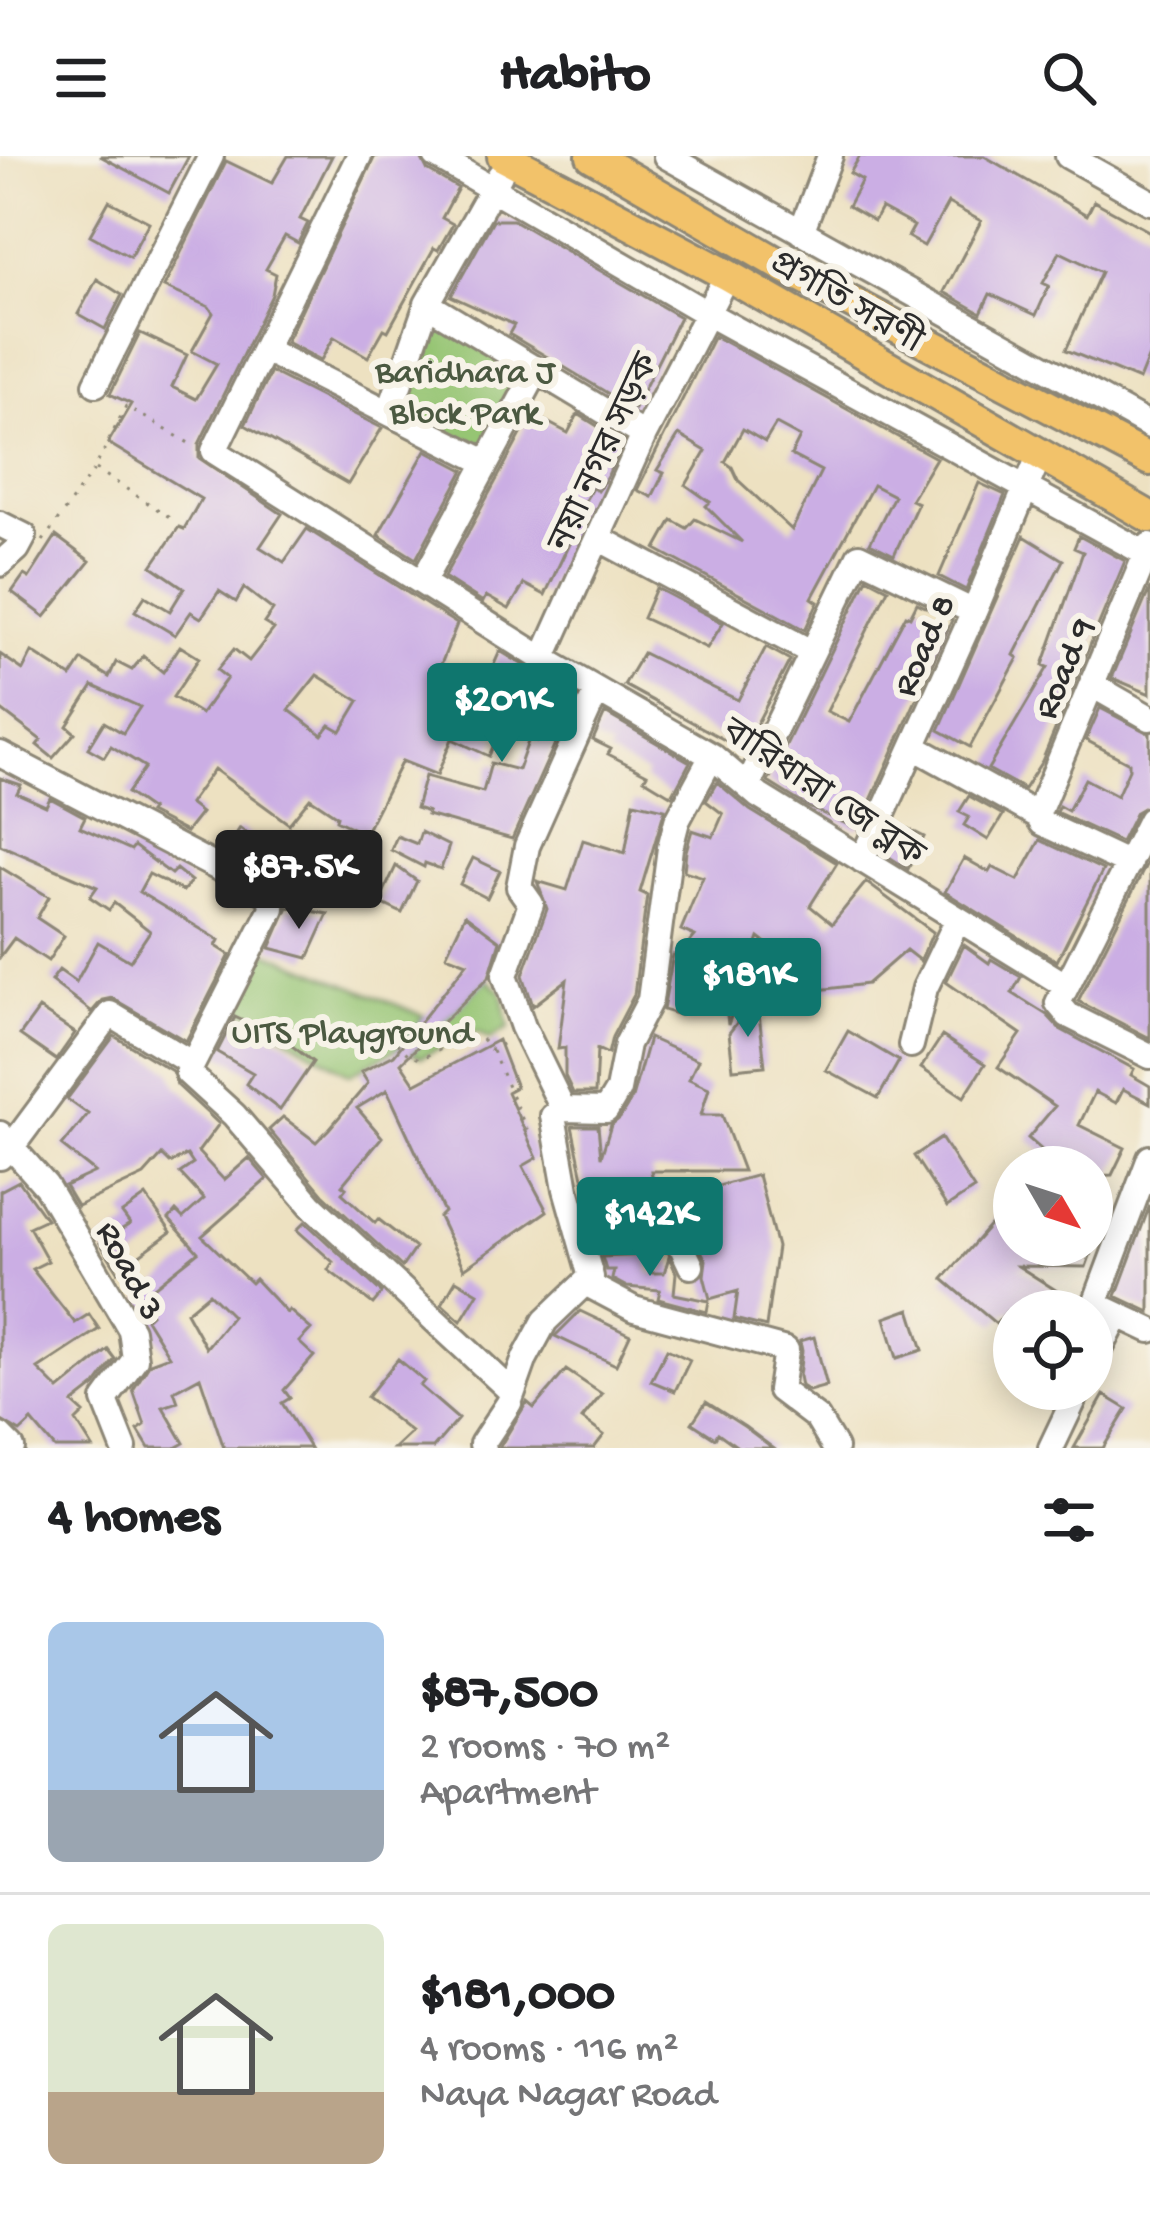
<!DOCTYPE html>
<meta charset="utf-8">
<style>
:root{--surface:#fff;--page:#f2f2f2;--text:#202124;--muted:#757577;--line:#e0e0e0;--accent:#0f766e}
body{margin:0;font-family:"Gochi Hand","Noto Sans Bengali",sans-serif;background:var(--page);color:var(--text);height:100vh;display:flex;flex-direction:column;font-size:45px;white-space:nowrap}
*{box-sizing:border-box;margin:0}
p{font-size:39px;color:var(--muted)}
.icon{flex:none;width:66px;height:66px;fill:none;stroke:currentColor;stroke-width:2;stroke-linecap:round;stroke-linejoin:round}
.map{position:relative;height:1292px;overflow:hidden}
.side{display:flex;flex-direction:column;background:var(--surface);flex:1}
.side>*{flex:none}
.needle{width:78px;rotate:129deg}
.controls{position:absolute;left:993px;top:990px;display:grid;gap:24px}
.controls a{display:grid;place-items:center;width:120px;height:120px;border-radius:50%;background:var(--surface);box-shadow:0 6px 30px #0003;font-size:60px}
.price{position:absolute;translate:-50% -102px;padding:0 27px;border-radius:12px;background:var(--accent);color:#fff;font-size:39px;line-height:78px;filter:drop-shadow(0 3px 6px #0008)}
.price::after{content:'';position:absolute;left:50%;top:72px;width:36px;height:27px;margin-left:-18px;background:inherit;clip-path:polygon(0 0,100% 0,50% 100%)}
.price.current{background:#222;color:#fff}
ul{padding:0;list-style:none}
li{display:flex;align-items:center;gap:36px;height:300px;padding:0 48px}
li+li{border-top:3px solid var(--line)}
li span{display:grid;place-items:center;flex:none;width:336px;height:240px;border-radius:18px;color:#555}
li>.icon{margin-inline-start:auto}
span .icon{width:144px;height:144px;fill:#fffc;stroke-width:1}
li b{font-size:51px}
h2{display:flex;justify-content:space-between;align-items:center;height:144px;padding:0 48px;font-size:51px}
header{display:flex;justify-content:space-between;align-items:center;height:156px;padding:0 48px;background:var(--surface);font-size:54px;font-weight:700}
.map>svg:first-child{display:block}
.green{fill:#96c573;stroke:#60784f;stroke-width:3}
.building{fill:#cbaee4;fill-rule:evenodd}
.lines{fill:none;stroke-linecap:round;stroke-linejoin:round}
.minor-casing{stroke:#8c8676;stroke-width:30}
.major-casing{stroke:#8c8676;stroke-width:36}
.path{stroke:#8c8676;stroke-width:3;stroke-dasharray:3 9;stroke-linecap:butt}
.minor{stroke:#fff;stroke-width:24}
.major{stroke:#f2c26a;stroke-width:30}
.labels{text-anchor:middle;stroke-width:12;stroke-linejoin:round;paint-order:stroke}
.street-label{font-size:36px;fill:#2b2b2b;stroke:#f7f3e8}
.park-label{font-size:36px;fill:#4b5941;stroke:#f7f3e8}
</style>
<header><svg class="icon" aria-label="menu" viewBox="0 0 24 24"><path d="M4 6h16M4 12h16M4 18h16"/></svg>Habito<svg class="icon" aria-label="search" viewBox="0 0 24 24"><circle cx="10" cy="10" r="6"/><path d="M15 15l6 6"/></svg></header>
<div class="map">
<svg width="1150" height="1292" viewBox="0 0 1150 1292">
<rect width="100%" height="100%" fill="#f7f3e8"/>
<filter id="ink" filterUnits="userSpaceOnUse"><feTurbulence type="fractalNoise" baseFrequency=".00833" numOctaves="2"/><feDisplacementMap in="SourceGraphic" scale="24" xChannelSelector="R" yChannelSelector="G"/><feConvolveMatrix kernelMatrix="1 2 1 2 8 2 1 2 1" color-interpolation-filters="sRGB"/></filter>
<filter id="wash" filterUnits="userSpaceOnUse"><feTurbulence type="fractalNoise" baseFrequency=".004" numOctaves="4" result="noise"/><feDisplacementMap in="SourceGraphic" scale="48" xChannelSelector="R" yChannelSelector="G"/><feGaussianBlur stdDeviation="2.7" result="paint"/><feColorMatrix in="noise" values="0 0 0 0 0 0 0 0 0 0 0 0 0 0 0 0 0 1.4 0 .05"/><feComposite in="paint" operator="in"/></filter>
<g filter="url(#wash)">
<rect width="100%" height="100%" fill="#ede1c1"/>
<path class="green" d="M 442,165 L 532,214 L 482,301 L 399,253 Z
M 264,795 L 424,860 L 400,891 L 350,918 L 235,850 Z
M 487,823 L 502,837 L 509,872 L 489,883 L 478,876 L 469,878 L 421,901 L 411,897 Z"/>
<g id="blocks">
<path class="building" d="M 100,0 L 189,0 L 169,37 Z
M 288,0 L 332,0 L 300,63 L 308,67 L 298,87 L 285,80 L 266,113 L 276,118 L 272,139 L 199,288 L 199,302 L 282,358 L 260,391 L 284,406 L 307,373 L 457,468 L 434,526 L 469,540 L 459,565 L 497,581 L 489,600 L 452,583 L 437,619 L 402,605 L 365,678 L 336,664 L 337,660 L 310,642 L 289,668 L 214,613 L 189,648 L 201,657 L 186,676 L 149,657 L 151,654 L 127,637 L 145,611 L 111,590 L 104,601 L 88,592 L 104,566 L 123,577 L 140,551 L 93,530 L 67,570 L 75,577 L 53,602 L 37,589 L 41,584 L 0,553 L 0,498 L 23,514 L 32,496 L 71,521 L 82,504 L 109,521 L 116,506 L 132,514 L 143,500 L 163,516 L 180,490 L 199,502 L 173,541 L 201,558 L 227,522 L 217,514 L 234,493 L 249,505 L 274,473 L 264,467 L 273,454 L 244,432 L 236,446 L 219,435 L 201,462 L 191,456 L 175,479 L 135,455 L 145,440 L 170,455 L 184,432 L 152,410 L 179,371 L 184,373 L 201,343 L 108,287 L 131,248 L 110,238 L 140,177 L 187,199 L 172,231 L 196,243 L 217,208 L 192,195 L 213,157 L 209,151 L 164,131 L 226,5 L 272,27 ZM 317,519 L 359,545 L 341,575 L 330,569 L 322,579 L 289,554 Z
M 375,0 L 420,0 L 427,14 L 458,32 L 442,62 L 453,68 L 438,94 L 434,92 L 388,175 L 384,173 L 368,201 L 334,181 L 321,204 L 286,186 Z
M 860,0 L 984,0 L 1087,59 L 1094,45 L 1150,76 L 1150,197 L 1139,224 L 1066,194 L 1101,116 L 1060,96 L 1043,127 L 1049,130 L 1036,159 L 990,138 L 981,157 L 944,136 L 981,65 L 948,47 L 924,90 L 908,81 L 914,70 L 881,52 L 874,65 L 848,50 L 862,24 L 850,17 Z
M 109,45 L 149,66 L 130,101 L 90,79 Z
M 493,64 L 513,64 L 680,161 L 634,253 L 509,178 L 514,169 L 451,140 Z
M 97,123 L 122,139 L 105,173 L 78,158 Z
M 714,180 L 936,302 L 911,344 L 918,347 L 894,399 L 870,387 L 894,340 L 873,329 L 812,442 L 818,446 L 805,474 L 656,393 L 672,364 L 687,372 L 695,363 L 742,386 L 706,350 L 710,346 L 686,329 L 706,295 L 679,279 L 657,314 L 664,317 L 652,341 L 637,334 ZM 776,268 L 800,281 L 791,299 L 821,315 L 792,374 L 738,324 L 732,311 L 725,306 L 743,273 L 765,286 Z
M 271,216 L 382,272 L 348,328 L 245,269 Z
M 532,258 L 568,277 L 578,258 L 623,286 L 608,319 L 598,335 L 592,332 L 571,370 L 576,373 L 545,439 L 524,428 L 509,453 L 486,440 L 483,446 L 444,421 Z
M 426,294 L 464,314 L 416,403 L 378,379 Z
M 979,327 L 1005,339 L 966,434 L 939,420 Z
M 56,380 L 90,405 L 45,461 L 12,436 L 24,419 L 29,422 Z
M 1024,380 L 1063,404 L 1014,499 L 1018,502 L 970,591 L 939,574 Z
M 1079,380 L 1125,405 L 1042,605 L 1024,633 L 988,613 L 1048,511 L 1043,509 L 1083,396 L 1074,392 Z
M 867,422 L 888,433 L 827,555 L 849,566 L 906,459 L 910,461 L 917,447 L 952,464 L 858,673 L 808,651 L 768,626 Z
M 656,432 L 723,467 L 707,492 L 643,462 Z
M 1150,432 L 1150,538 L 1112,522 Z
M 766,491 L 790,504 L 743,594 L 624,529 L 643,497 L 738,544 Z
M 500,495 L 576,541 L 512,683 L 427,659 L 428,656 L 416,652 L 425,620 L 483,636 L 491,607 L 518,614 L 529,583 L 537,586 L 557,539 L 531,527 L 525,541 L 485,529 Z
M 1100,552 L 1150,578 L 1150,648 L 1136,656 L 1121,686 L 1056,656 L 1059,650 L 1068,655 L 1085,623 L 1117,640 L 1129,613 L 1129,607 L 1086,584 Z
M 605,557 L 690,606 L 672,640 L 644,623 L 647,618 L 608,598 L 611,593 L 593,584 Z
M 0,622 L 21,629 L 17,637 L 46,650 L 50,642 L 85,661 L 80,671 L 131,694 L 134,690 L 171,718 L 176,713 L 191,725 L 183,735 L 149,718 L 139,736 L 219,784 L 216,790 L 230,799 L 186,885 L 112,842 L 102,844 L 90,858 L 91,855 L 51,825 L 59,814 L 76,826 L 98,786 L 130,805 L 150,775 L 114,747 L 109,754 L 90,741 L 97,731 L 0,689 Z
M 717,626 L 750,654 L 837,707 L 810,750 L 832,768 L 866,726 L 933,776 L 920,805 L 906,794 L 867,828 L 818,834 L 809,827 L 795,845 L 770,825 L 788,804 L 759,782 L 728,869 L 725,840 L 687,831 L 680,859 L 663,854 L 673,799 L 679,799 L 695,780 L 681,774 L 703,721 L 684,715 L 686,695 L 692,674 L 713,681 L 723,658 L 706,645 Z
M 969,640 L 1003,659 L 988,684 L 964,669 L 969,661 L 959,656 Z
M 634,646 L 665,653 L 640,736 L 647,739 L 634,839 L 612,881 L 608,898 L 597,893 L 595,937 L 573,937 L 565,920 L 565,892 L 558,893 L 567,824 L 533,850 L 523,819 L 547,753 L 537,725 L 567,734 L 583,684 L 625,697 Z
M 897,667 L 924,681 L 908,713 L 883,697 Z
M 240,672 L 254,683 L 251,687 L 281,709 L 272,722 L 225,695 Z
M 421,676 L 449,690 L 441,713 L 425,707 L 424,711 L 391,694 L 397,680 L 417,688 Z
M 1040,684 L 1103,714 L 1057,805 L 945,736 L 964,702 L 989,716 L 992,711 L 1018,724 Z
M 1150,701 L 1150,882 L 1078,845 Z
M 473,702 L 500,715 L 487,742 L 460,728 Z
M 396,710 L 417,725 L 402,757 L 379,746 Z
M 0,711 L 49,741 L 37,762 L 64,780 L 48,805 L 14,782 L 0,801 Z
M 288,751 L 328,758 L 308,802 L 270,792 Z
M 465,759 L 500,785 L 489,821 L 401,907 L 415,928 L 498,884 L 516,931 L 507,936 L 537,1002 L 523,1010 L 547,1055 L 464,1113 L 439,1061 L 444,1056 L 387,934 L 357,952 L 382,981 L 342,1029 L 346,1032 L 342,1037 L 375,1067 L 378,1063 L 415,1092 L 402,1111 L 323,1038 L 269,974 L 283,961 L 316,986 L 329,973 L 368,927 L 361,916 L 394,899 L 467,807 L 446,799 Z
M 964,789 L 989,807 L 991,803 L 1021,821 L 1012,837 L 1047,859 L 1060,873 L 1134,913 L 1131,919 L 1150,930 L 1150,947 L 1123,933 L 1116,947 L 1095,936 L 1079,969 L 1125,992 L 1112,1019 L 1092,1020 L 1092,1011 L 1044,1011 L 1053,1004 L 1028,982 L 1055,950 L 998,911 L 1021,878 L 946,826 Z
M 757,841 L 765,910 L 733,913 L 729,877 Z
M 39,853 L 75,877 L 56,904 L 20,879 Z
M 235,861 L 287,886 L 313,906 L 280,954 L 246,928 L 253,917 L 217,896 Z
M 848,875 L 899,905 L 878,942 L 826,914 Z
M 114,880 L 172,915 L 177,929 L 219,968 L 198,996 L 224,1024 L 249,1002 L 267,1023 L 202,1080 L 251,1127 L 255,1123 L 287,1157 L 289,1154 L 311,1173 L 299,1186 L 314,1200 L 284,1234 L 290,1242 L 282,1247 L 310,1292 L 224,1292 L 200,1221 L 174,1235 L 178,1246 L 163,1251 L 184,1287 L 175,1292 L 149,1292 L 138,1274 L 145,1269 L 133,1234 L 150,1207 L 169,1200 L 146,1163 L 151,1158 L 140,1142 L 198,1096 L 169,1063 L 176,1055 L 183,1062 L 204,1043 L 180,1017 L 193,1008 L 187,999 L 170,1007 L 162,999 L 144,1019 L 77,1050 L 65,1030 L 95,1016 L 62,990 L 88,958 L 67,943 ZM 209,1137 L 232,1160 L 206,1192 L 186,1156 Z
M 942,880 L 985,908 L 964,941 L 921,912 Z
M 649,882 L 698,904 L 689,923 L 709,932 L 701,959 L 722,959 L 743,1015 L 651,1015 L 654,1029 L 637,1032 L 648,1066 L 593,1068 L 572,970 L 598,970 L 601,1001 L 611,969 L 620,962 L 632,942 Z
M 941,982 L 974,1033 L 947,1051 L 914,1000 Z
M 758,1019 L 777,1091 L 766,1171 L 734,1163 L 738,1135 L 710,1143 L 704,1120 L 706,1104 L 692,1078 L 682,1040 Z
M 19,1025 L 46,1063 L 29,1071 L 48,1105 L 32,1113 L 75,1167 L 89,1158 L 99,1173 L 38,1213 L 59,1234 L 108,1194 L 115,1203 L 95,1230 L 73,1247 L 84,1257 L 76,1265 L 93,1292 L 55,1292 L 32,1265 L 20,1276 L 0,1264 L 0,1035 Z
M 146,1040 L 171,1076 L 118,1115 L 100,1087 L 130,1068 L 122,1057 Z
M 1014,1042 L 1014,1089 L 1094,1089 L 1086,1111 L 1018,1110 L 1079,1149 L 1080,1155 L 1007,1155 L 996,1168 L 943,1123 Z
M 1150,1049 L 1150,1156 L 1116,1140 Z
M 305,1066 L 382,1137 L 373,1148 L 328,1114 L 333,1106 L 297,1074 Z
M 648,1099 L 650,1117 L 664,1117 L 669,1101 L 676,1117 L 674,1138 L 709,1145 L 707,1156 L 658,1143 L 660,1134 L 627,1131 L 612,1123 L 614,1114 L 606,1114 L 602,1101 Z
M 456,1124 L 478,1137 L 461,1165 L 442,1148 Z
M 910,1153 L 923,1194 L 897,1202 L 885,1162 Z
M 580,1155 L 630,1179 L 616,1209 L 555,1180 Z
M 814,1181 L 827,1230 L 809,1235 L 801,1230 L 799,1220 L 802,1195 L 800,1185 Z
M 667,1193 L 690,1204 L 675,1235 L 651,1225 Z
M 398,1203 L 424,1225 L 420,1230 L 458,1263 L 433,1292 L 394,1292 L 411,1276 L 367,1241 Z
M 566,1214 L 602,1238 L 582,1263 L 604,1279 L 594,1292 L 499,1292 L 527,1246 L 534,1252 Z
M 1104,1239 L 1127,1253 L 1103,1292 L 1074,1292 Z
M 706,1246 L 745,1271 L 773,1292 L 739,1292 L 718,1277 L 715,1282 L 692,1267 Z"/>
</g>
</g>
<g filter="url(#ink)">
<use href="#blocks" fill-opacity="0" stroke="#8c8676" stroke-width="3"/>
<g class="lines">
<defs>
<path id="minor" d="M 359,0 L 214,295 L 543,503 L 712,600 L 759,640 L 1065,829
M 436,0 L 708,158 L 1150,400
M 666,0 L 1150,270
M 1068,0 L 1150,46
M 801,76 L 830,0
M 427,148 L 644,279
M 265,194 L 486,306
M 96,228 L 211,0
M 390,255 L 427,148 L 500,19
M 0,368 L 24,380 L 17,393 L 0,408
M 600,383 L 811,496
M 423,425 L 537,214
M 543,503 L 644,279 L 727,119
M 1094,530 L 1150,562
M 914,591 L 1037,659 L 1042,667 L 1129,708
M 0,598 L 270,739 L 272,752 L 188,917 L 234,959 L 311,1049 L 512,1236
M 748,629 L 859,400 L 974,456
M 1037,659 L 1150,389
M 1150,664 L 1058,847 L 1068,859 L 1150,900
M 862,704 L 974,456 L 1040,298
M 911,889 L 925,832 L 958,763
M 563,953 L 523,871 L 505,819 L 531,748 L 519,731 L 527,690 L 597,534
M 0,978 L 46,1030 L 131,1174 L 135,1203 L 105,1244 L 124,1292
M 0,1001 L 13,989 L 110,858 L 191,907
M 1150,1002 L 1095,1148 L 1150,1174
M 582,1085 L 671,1082 L 682,1091 L 691,1110
M 587,1128 L 634,1153 L 786,1194 L 780,1234 L 817,1262 L 835,1292
M 1092,1209 L 1118,1159
M 0,1280 L 12,1292
M 483,1292 L 482,1288 L 509,1247 L 525,1202 L 545,1165 L 591,1121 L 566,1033 L 553,960 L 563,953 L 606,954 L 618,934 L 627,888 L 650,844 L 670,692 L 677,665 L 712,600
M 1051,1292 L 1079,1233"/>
<path id="major" d="M 503,0 L 727,119 L 1150,361
M 592,0 L 788,113 L 1150,304"/>
</defs>
<use href="#minor" class="minor-casing"/>
<use href="#major" class="major-casing"/>
<path class="path" d="M 96,313 L 171,362
M 43,385 L 95,312 L 126,250 L 192,289
M 388,879 L 409,899 L 420,903 L 467,881 L 481,882 L 491,894 L 508,885
M 492,895 L 528,976 L 531,974"/>
<use href="#minor" class="minor"/>
<use href="#major" class="major"/>
</g>
</g>
<g class="labels">
<g class="street-label">
<text transform="translate(848 143) rotate(30)" y="13">প্রগতি সরণী</text>
<text transform="translate(601 295) rotate(-65)" y="13">নয়া নগর সড়ক</text>
<text transform="translate(921 488) rotate(-66)" y="13">Road 8</text>
<text transform="translate(1061 511) rotate(-67)" y="13">Road 9</text>
<text transform="translate(825 634) rotate(34)" y="13">বারিধারা জে ব্লক</text>
<text transform="translate(133 1113) rotate(62)" y="13">Road 3</text>
</g>
<g class="park-label">
<text x="465" y="225">Baridhara J<tspan x="465" dy="41">Block Park</tspan></text>
<text x="352" y="886">UITS Playground</text>
</g>
</g>
</svg>
<div class="controls">
<a><svg class="needle" viewBox="-14 -14 28 28"><path d="M0-13l5 13h-10z" fill="#e53935"/><path d="M0 13l5-13h-10z" fill="#757577"/></svg></a>
<a><svg class="icon" aria-label="locate" viewBox="0 0 24 24"><circle cx="12" cy="12" r="6"/><path d="M12 2v4M12 18v4M2 12h4M18 12h4"/></svg></a>
</div>
<b class="price" style="left:502px;top:609px">$201K</b>
<b class="price current" style="left:299px;top:776px">$87.5K</b>
<b class="price" style="left:748px;top:884px">$181K</b>
<b class="price" style="left:650px;top:1123px">$142K</b>
</div>
<section class="side">
<h2>4 homes<svg class="icon" aria-label="filters" viewBox="0 0 24 24"><path d="M4 7h16M4 17h16"/><circle cx="9" cy="7" r="2"/><circle cx="15" cy="17" r="2"/></svg></h2>
<ul>
<li><span style="background:linear-gradient(#a9c7e8 70%,#9aa5b1 0)"><svg class="icon" aria-label="home" viewBox="0 0 24 24"><path d="M3 11l9-7 9 7M6 9v11h12V9"/></svg></span><div><b>$87,500</b><p>2 rooms · 70 m²</p><p>Apartment</p></div></li>
<li><span style="background:linear-gradient(#dfe7d0 70%,#b9a48a 0)"><svg class="icon" aria-label="home" viewBox="0 0 24 24"><path d="M3 11l9-7 9 7M6 9v11h12V9"/></svg></span><div><b>$181,000</b><p>4 rooms · 116 m²</p><p>Naya Nagar Road</p></div></li>
</ul>
</section>
